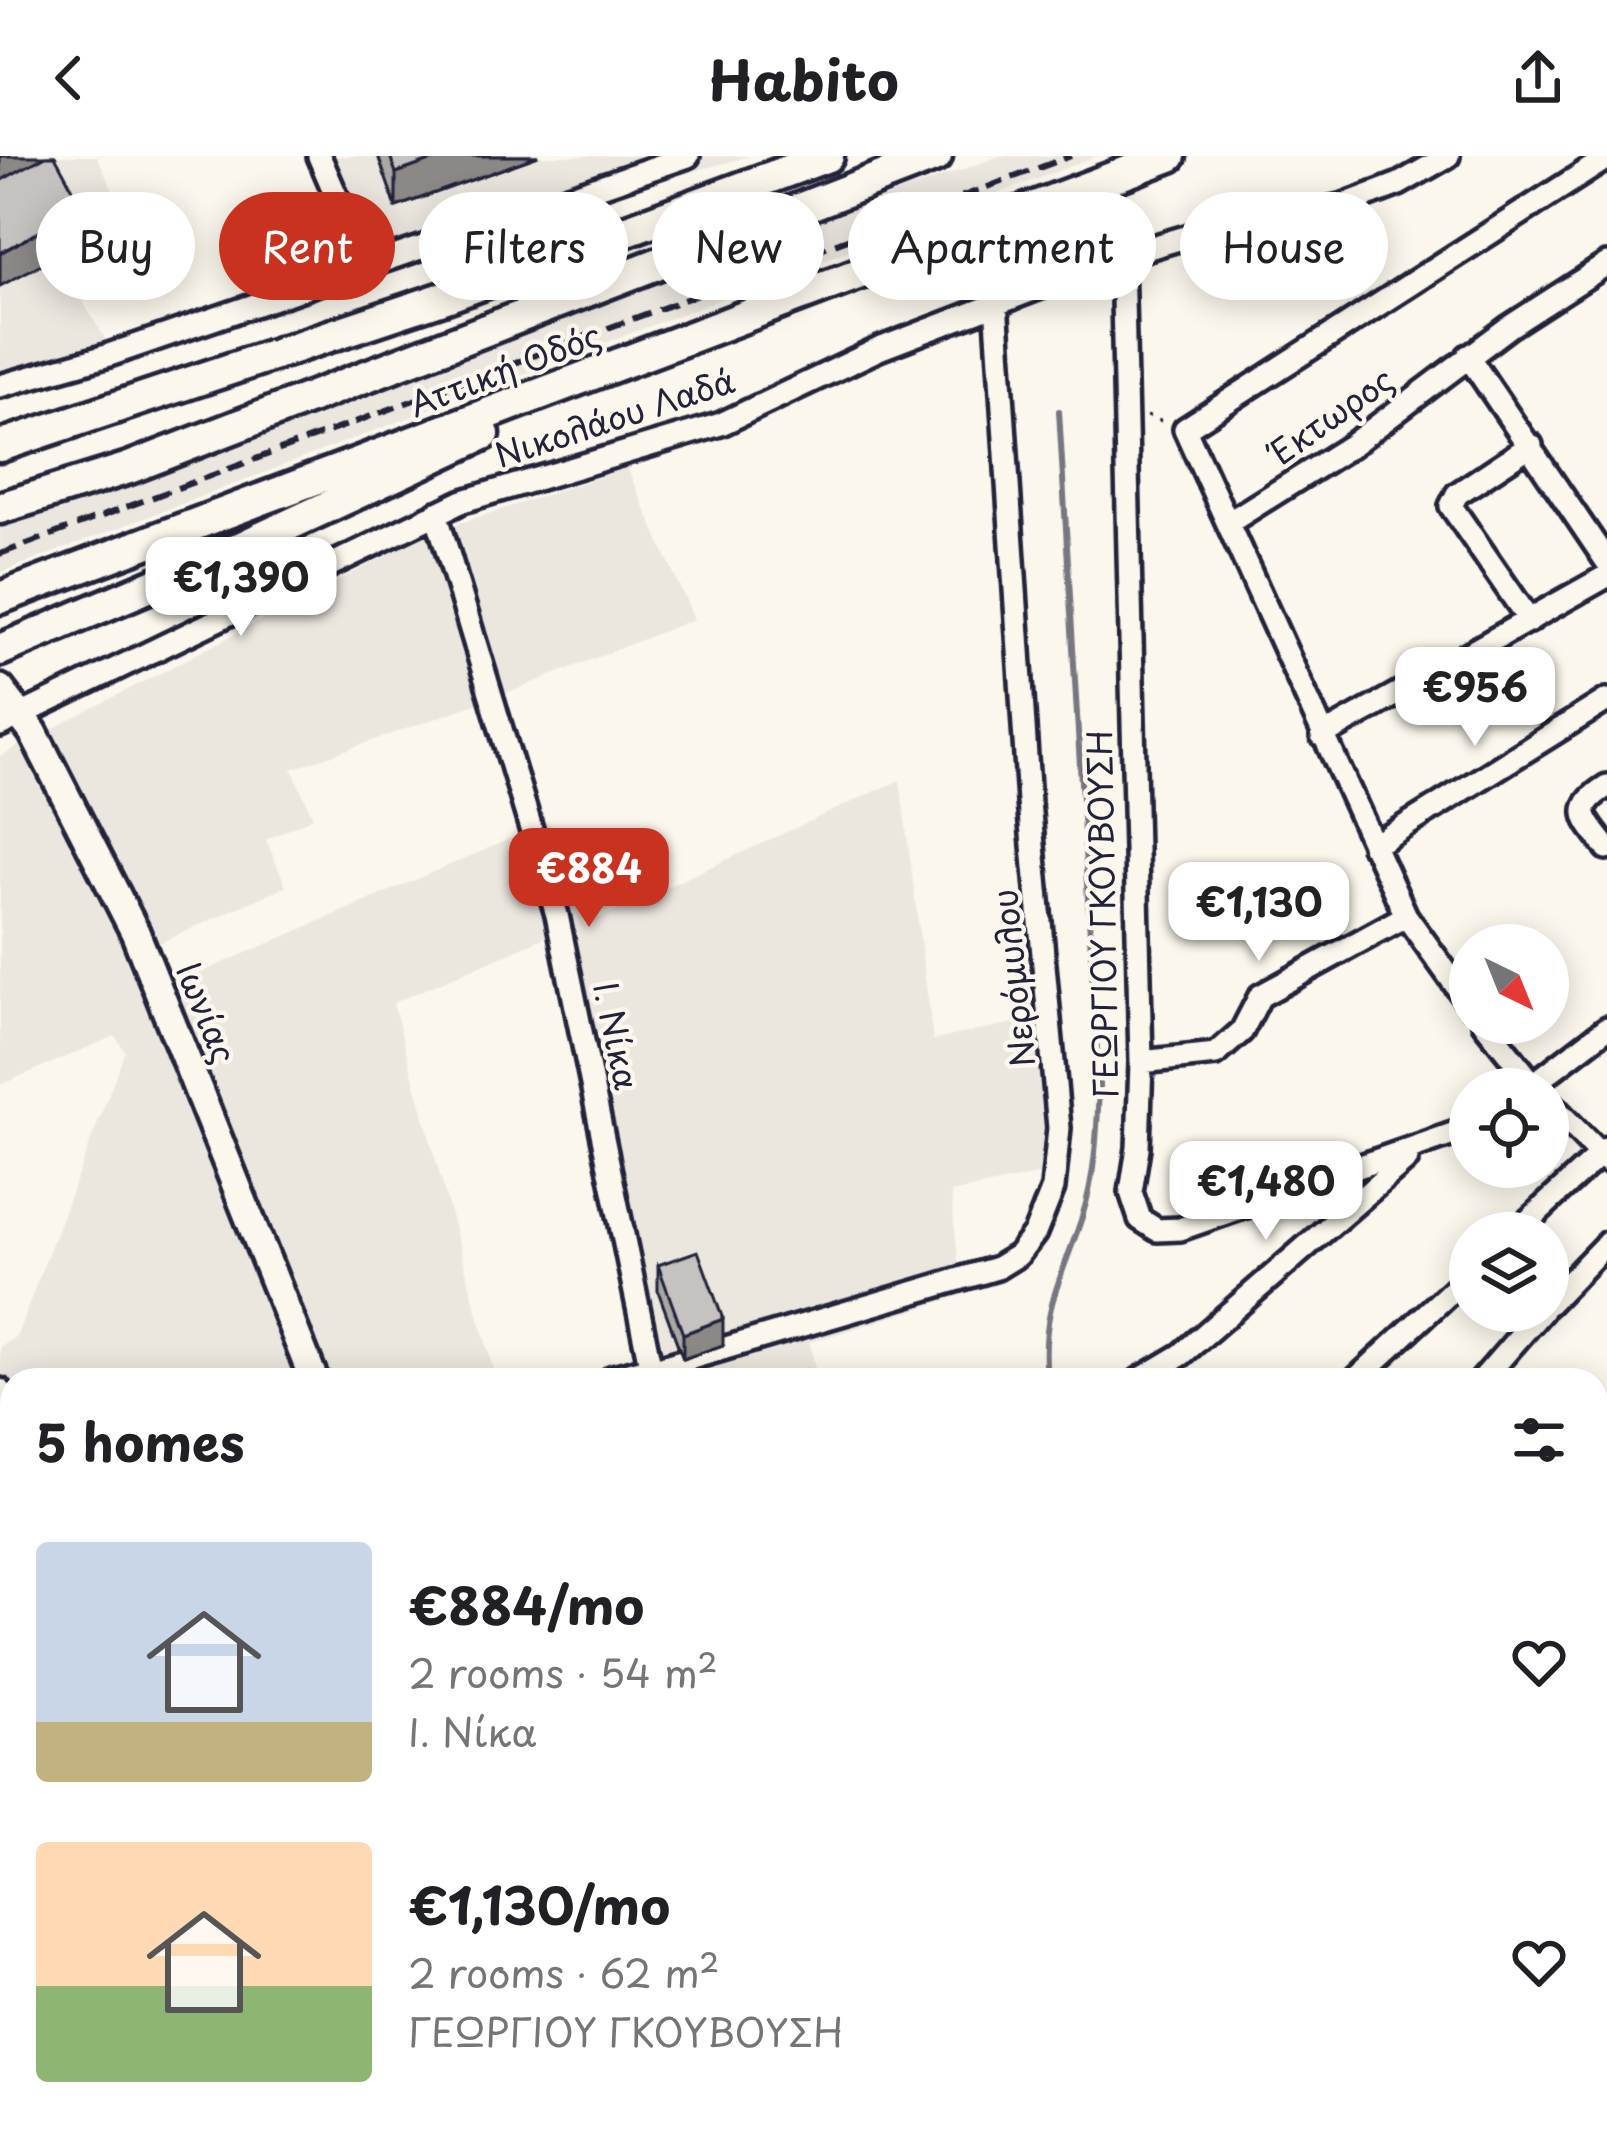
<!DOCTYPE html>
<meta charset="utf-8">
<style>
:root{--surface:#fff;--page:#f2f2f2;--text:#202124;--muted:#757577;--accent:#c8321e}
body{margin:0;font-family:"Playpen Sans",sans-serif;background:var(--page);color:var(--text);height:100vh;display:flex;flex-direction:column;font-size:45px;white-space:nowrap}
*{box-sizing:border-box;margin:0}
p{font-size:39px;color:var(--muted)}
.icon{flex:none;width:66px;height:66px;fill:none;stroke:currentColor;stroke-width:2;stroke-linecap:round;stroke-linejoin:round}
.map{position:relative;flex:1;overflow:hidden}
.panel{position:absolute;left:0px;top:1212px;width:1608px;height:771px;display:flex;flex-direction:column;background:var(--surface);border-radius:36px 36px 0 0;box-shadow:0 6px 30px #0003}
.panel>*{flex:none}
.hud{position:absolute;left:36px;top:36px;width:1536px;height:108px;display:flex;gap:24px}
.needle{width:78px;rotate:137deg}
.buttons{position:absolute;left:1449px;top:768px;display:grid;gap:24px}
.buttons a{display:grid;place-items:center;width:120px;height:120px;border-radius:50%;background:var(--surface);box-shadow:0 6px 30px #0003;font-size:60px}
.price{position:absolute;translate:-50% -102px;padding:0 27px;border-radius:24px;background:#fff;color:#222;font-size:39px;line-height:78px;filter:drop-shadow(0 3px 6px #0008)}
.price::after{content:'';position:absolute;left:50%;top:72px;width:36px;height:27px;margin-left:-18px;background:inherit;clip-path:polygon(0 0,100% 0,50% 100%)}
.price.active{background:var(--accent);color:#fff}
ul{padding:0;list-style:none}
li{display:flex;align-items:center;gap:36px;height:300px;padding:0 36px}
li span{display:grid;place-items:center;flex:none;width:336px;height:240px;border-radius:12px;color:#555}
li>.icon{margin-inline-start:auto}
span .icon{width:144px;height:144px;fill:#fffc;stroke-width:1}
li b{font-size:51px}
h2{display:flex;justify-content:space-between;align-items:center;height:144px;padding:0 36px;font-size:51px}
.pill{padding:0 42px;border-radius:54px;background:var(--surface);box-shadow:0 6px 30px #0003;font-size:42px;line-height:108px}
.pill.active{background:var(--accent);color:#fff}
header{display:flex;justify-content:space-between;align-items:center;height:156px;padding:0 36px;background:var(--surface);font-size:54px;font-weight:700}
.map>svg:first-child{display:block}
.built{fill:#ebe7df}
.green{fill:#dbd8d3;stroke:#7e7d87;stroke-width:3}
.lines{fill:none;stroke-linecap:round;stroke-linejoin:round}
.stream{stroke:#787681;stroke-width:6}
.minor-casing{stroke:#22223b;stroke-width:30}
.major-casing{stroke:#22223b;stroke-width:36}
.highway-casing{stroke:#22223b;stroke-width:39}
.path{stroke:#22223b;stroke-width:3;stroke-dasharray:3 9;stroke-linecap:butt}
.minor{stroke:#fbf7ec;stroke-width:21}
.major{stroke:#fbf7ec;stroke-width:27}
.highway{stroke:#fbf7ec;stroke-width:30}
.rail{stroke:#22223b;stroke-width:6;stroke-dasharray:18 9;stroke-linecap:butt}
.wall{fill:#aaa7a5;stroke:#22223b;stroke-width:3}
.shaded-wall{fill:#8b8886;stroke:#22223b;stroke-width:3}
.building{fill:#c6c2c0;stroke:#22223b;stroke-width:3}
.labels{text-anchor:middle;stroke-width:9;stroke-linejoin:round;paint-order:stroke}
.street-label{font-size:33px;fill:#22223b;stroke:#fbf7ec}
</style>
<header><svg class="icon" aria-label="back" viewBox="0 0 24 24"><path d="M15 5l-7 7 7 7"/></svg>Habito<svg class="icon" aria-label="share" viewBox="0 0 24 24"><path d="M12 15V3M7 8l5-5 5 5M5 13v7h14v-7"/></svg></header>
<div class="map">
<svg width="1607" height="1982" viewBox="0 0 1607 1982">
<rect width="100%" height="100%" fill="#fbf7ec"/>
<filter id="ink" filterUnits="userSpaceOnUse"><feTurbulence type="fractalNoise" baseFrequency=".00833" numOctaves="2"/><feDisplacementMap in="SourceGraphic" scale="24" xChannelSelector="R" yChannelSelector="G"/><feConvolveMatrix kernelMatrix="1 2 1 2 8 2 1 2 1" color-interpolation-filters="sRGB"/></filter>
<g filter="url(#ink)">
<path class="built" d="M 0,0 L 97,0 L 134,82 L 66,118 L 112,194 L 0,220 Z
M 305,0 L 750,0 L 355,108 Z
M 1000,0 L 1097,0 L 0,417 L 0,371 L 541,166 Z
M 627,312 L 694,463 L 510,536 L 292,613 L 313,661 L 266,684 L 286,730 L 155,789 L 172,829 L 549,666 L 584,769 L 900,624 L 933,884 L 1042,861 L 1053,987 L 1041,1018 L 951,1037 L 962,1139 L 810,1186 L 817,1224 L 600,1224 L 638,1209 L 550,779 L 393,847 L 496,1224 L 12,1224 L 9,1371 L 0,1361 L 0,1190 L 16,1182 L 125,895 L 115,880 L 0,929 L 0,600 L 430,377 Z
M 151,1971 L 617,1971 L 619,1982 L 155,1982 Z"/>
<path class="green" d="M 0,1361 L 12,1371 L 12,1838 L 0,1848 Z"/>
<g class="lines">
<path class="stream" d="M 1047,1224 C 1040,1153 1061,1125 1082,1061 C 1096,1018 1097,975 1099,930 L 1059,255
M 1375,1971 L 1377,1982"/>
<defs>
<path id="minor" d="M 319,0 L 366,109
M 1122,100 L 1141,906 L 1138,992 L 1131,1036 L 1140,1063 L 1157,1074 L 1180,1073 L 1470,972
M 1468,200 L 1607,406
M 0,230 L 106,200 L 688,0
M 436,357 L 557,759 L 651,1214 L 997,1112 L 1018,1099 L 1035,1077 L 1053,1032 L 1059,972 L 1029,646 L 996,146
M 1228,367 L 1352,289 L 1509,171 L 1607,108
M 1530,465 L 1451,350 L 1457,338 L 1531,289
M 0,569 L 463,345 L 721,268 L 879,193 L 1122,100 L 1189,80 L 1341,50 L 1399,28 L 1448,0
M 1322,580 L 1607,420
M 1607,630 C 1570,653 1586,664 1607,692
M 1373,690 L 1607,544
M 1470,849 L 1406,760 L 1185,273 L 1607,2
M 1484,867 L 1537,933
M 1141,906 L 1216,898 L 1242,875 L 1260,840 L 1406,760
M 1527,933 L 1607,872
M 1548,945 L 1607,1005
M 1515,1077 L 1607,992
M 1548,1148 L 1607,1087
M 1139,1224 L 1181,1199 L 1407,1003
M 1355,1224 L 1470,1118
M 1482,1224 L 1542,1155
M 0,1234 L 12,1247
M 1600,1296 L 1607,1318
M 1596,1427 L 1602,1419 L 1607,1424
M 1596,1572 L 1607,1550
M 1596,1861 L 1607,1843
M 0,1921 L 12,1918
M 387,1971 L 388,1982
M 617,1971 L 618,1982
M 1257,1971 L 1262,1982
M 1425,1971 L 1426,1982
M 1546,1971 L 1567,1982
M 1526,1982 L 1532,1971"/>
<path id="major" d="M 0,533 L 33,576 L 135,776 L 314,1224
M 614,1224 L 651,1214 L 659,1224
M 1596,1732 L 1607,1734"/>
<path id="highway" d="M 0,290 L 449,140 L 828,0
M 0,352 L 129,312 L 936,0
M 0,442 L 1170,0
M 0,494 L 235,394 L 484,278"/>
</defs>
<use href="#minor" class="minor-casing"/>
<use href="#major" class="major-casing"/>
<use href="#highway" class="highway-casing"/>
<path class="path" d="M 1147,260 L 1166,267
M 125,1971 L 128,1982"/>
<use href="#minor" class="minor"/>
<use href="#major" class="major"/>
<use href="#highway" class="highway"/>
<path class="rail" d="M 0,398 L 1071,0"/>
</g>
<path class="wall" d="M 378,0 L 538,0 L 396,51 Z
M 658,1109 L 723,1189 L 683,1203 L 658,1135 Z
M 399,1971 L 486,1971 L 486,1982 L 400,1982 Z
M 506,1971 L 554,1971 L 556,1982 L 509,1982 Z"/>
<path class="shaded-wall" d="M 0,0 L 49,0 L 0,28 Z
M 444,0 L 538,0 L 396,51 L 396,17 Z
M 83,52 L 83,86 L 0,130 L 0,97 Z
M 723,1163 L 723,1189 L 683,1203 L 683,1178 Z"/>
<path class="building" d="M 46,0 L 55,0 L 83,52 L 0,97 L 0,25 Z
M 390,0 L 444,0 L 396,17 Z
M 698,1095 L 723,1163 L 683,1178 L 658,1109 Z
M 358,1971 L 367,1971 L 369,1982 L 297,1982 Z
M 402,1971 L 467,1971 L 403,1979 Z
M 512,1971 L 554,1971 L 556,1982 L 514,1982 Z"/>
</g>
<g class="labels">
<g class="street-label">
<text transform="translate(505 214) rotate(-21)" y="12">Αττική Οδός</text>
<text transform="translate(1332 260) rotate(-35)" y="12">Έκτωρος</text>
<text transform="translate(615 262) rotate(-18)" y="12">Νικολάου Λαδά</text>
<text transform="translate(1103 758) rotate(-91)" y="12">ΓΕΩΡΓΙΟΥ ΓΚΟΥΒΟΥΣΗ</text>
<text transform="translate(1014 822) rotate(-96)" y="12">Νερόμυλου</text>
<text transform="translate(206 857) rotate(68)" y="12">Ιωνίας</text>
<text transform="translate(616 880) rotate(78)" y="12">Ι. Νίκα</text>
</g>
</g>
</svg>
<div class="buttons">
<a><svg class="needle" viewBox="-14 -14 28 28"><path d="M0-13l5 13h-10z" fill="#e53935"/><path d="M0 13l5-13h-10z" fill="#757577"/></svg></a>
<a><svg class="icon" aria-label="locate" viewBox="0 0 24 24"><circle cx="12" cy="12" r="6"/><path d="M12 2v4M12 18v4M2 12h4M18 12h4"/></svg></a>
<a><svg class="icon" aria-label="layers" viewBox="0 0 24 24"><path d="M12 4l9 5-9 5-9-5zM3 14l9 5 9-5"/></svg></a>
</div>
<b class="price" style="left:241px;top:483px">€1,390</b>
<b class="price" style="left:1475px;top:593px">€956</b>
<b class="price active" style="left:589px;top:774px">€884</b>
<b class="price" style="left:1259px;top:808px">€1,130</b>
<b class="price" style="left:1266px;top:1087px">€1,480</b>
<div class="hud">
<a class="pill">Buy</a>
<a class="pill active">Rent</a>
<a class="pill">Filters</a>
<a class="pill">New</a>
<a class="pill">Apartment</a>
<a class="pill">House</a>
</div>
<section class="panel">
<h2>5 homes<svg class="icon" aria-label="filters" viewBox="0 0 24 24"><path d="M4 7h16M4 17h16"/><circle cx="9" cy="7" r="2"/><circle cx="15" cy="17" r="2"/></svg></h2>
<ul>
<li><span style="background:linear-gradient(#c9d6e8 75%,#c2b280 0)"><svg class="icon" aria-label="home" viewBox="0 0 24 24"><path d="M3 11l9-7 9 7M6 9v11h12V9"/></svg></span><div><b>€884/mo</b><p>2 rooms · 54 m²</p><p>Ι. Νίκα</p></div><svg class="icon" aria-label="heart" viewBox="0 0 24 24"><path d="M12 20l-8-8c-3-5 5-10 8-4 3-6 11-1 8 4z"/></svg></li>
<li><span style="background:linear-gradient(#ffd9b3 60%,#8fb573 0)"><svg class="icon" aria-label="home" viewBox="0 0 24 24"><path d="M3 11l9-7 9 7M6 9v11h12V9"/></svg></span><div><b>€1,130/mo</b><p>2 rooms · 62 m²</p><p>ΓΕΩΡΓΙΟΥ ΓΚΟΥΒΟΥΣΗ</p></div><svg class="icon" aria-label="heart" viewBox="0 0 24 24"><path d="M12 20l-8-8c-3-5 5-10 8-4 3-6 11-1 8 4z"/></svg></li>
</ul>
</section>
</div>
